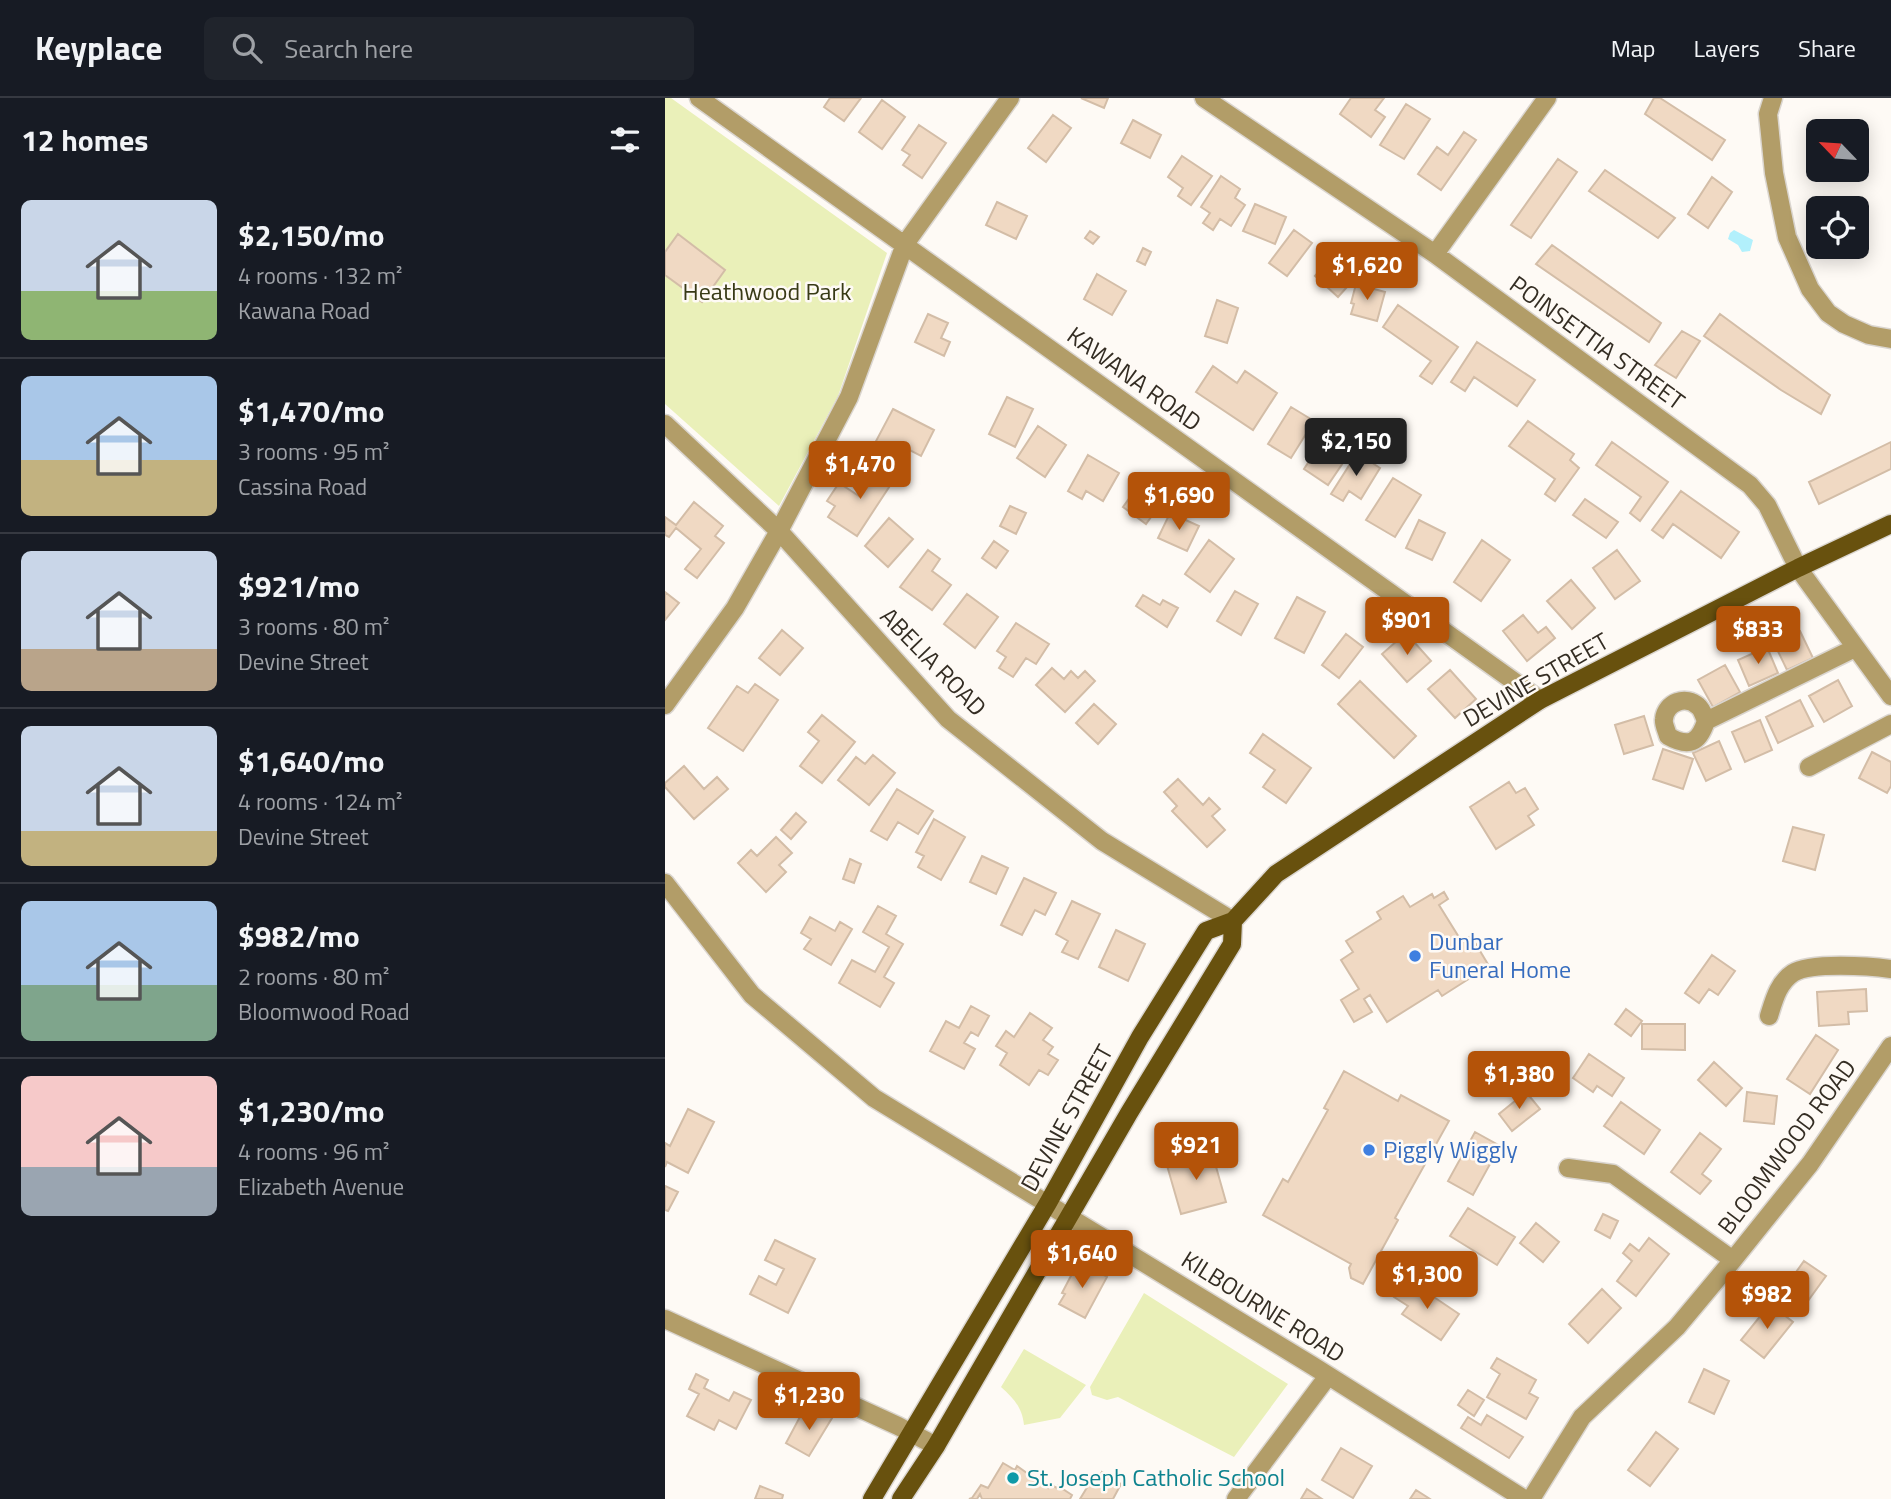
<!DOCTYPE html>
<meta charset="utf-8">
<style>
:root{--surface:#171b24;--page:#20242c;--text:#f1f3f6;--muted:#9ea1a6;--line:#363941;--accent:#b45309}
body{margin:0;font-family:"Titillium Web",sans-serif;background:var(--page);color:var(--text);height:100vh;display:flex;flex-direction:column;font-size:26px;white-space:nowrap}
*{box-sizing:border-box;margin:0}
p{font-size:23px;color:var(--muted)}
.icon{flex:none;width:38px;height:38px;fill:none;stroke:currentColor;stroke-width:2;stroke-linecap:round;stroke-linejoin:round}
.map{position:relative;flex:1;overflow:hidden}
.panel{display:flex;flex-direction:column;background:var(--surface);width:665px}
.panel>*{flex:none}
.needle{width:46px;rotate:295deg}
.tools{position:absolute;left:1141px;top:21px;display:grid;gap:14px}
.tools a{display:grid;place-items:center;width:63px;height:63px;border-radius:10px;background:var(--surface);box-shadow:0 4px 18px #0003;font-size:35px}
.price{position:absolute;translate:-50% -60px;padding:0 16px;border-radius:7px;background:var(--accent);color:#fff;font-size:23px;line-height:46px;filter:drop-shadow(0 2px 4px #0008)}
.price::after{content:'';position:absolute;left:50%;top:42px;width:21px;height:16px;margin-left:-10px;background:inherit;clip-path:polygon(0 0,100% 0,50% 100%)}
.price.on{background:#222;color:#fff}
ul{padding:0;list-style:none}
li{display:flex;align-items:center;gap:21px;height:175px;padding:0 21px}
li+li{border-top:2px solid var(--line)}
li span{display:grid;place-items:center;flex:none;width:196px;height:140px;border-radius:10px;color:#555}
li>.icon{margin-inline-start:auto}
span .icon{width:84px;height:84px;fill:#fffc;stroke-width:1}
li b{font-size:30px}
h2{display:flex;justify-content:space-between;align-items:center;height:84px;padding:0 21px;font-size:30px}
header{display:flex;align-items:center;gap:42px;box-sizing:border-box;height:98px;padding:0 35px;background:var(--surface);border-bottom:2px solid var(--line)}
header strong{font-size:33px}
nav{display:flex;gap:38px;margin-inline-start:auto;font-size:24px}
.search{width:490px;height:63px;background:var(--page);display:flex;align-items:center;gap:18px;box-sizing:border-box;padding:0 24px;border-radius:10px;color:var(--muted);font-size:26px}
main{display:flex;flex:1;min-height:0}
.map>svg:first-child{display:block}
.green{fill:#eaf0b9}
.water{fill:#b2f0fc}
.building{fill:#f0d9c3;stroke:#d3bda7;stroke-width:2}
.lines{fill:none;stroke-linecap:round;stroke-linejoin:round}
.minor-casing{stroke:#dad5cf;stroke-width:21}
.tertiary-casing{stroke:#dad5cf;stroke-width:21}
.primary-casing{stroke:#dad5cf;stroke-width:21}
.minor{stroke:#b29d68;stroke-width:18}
.tertiary{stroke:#b29d68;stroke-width:18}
.primary{stroke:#68510e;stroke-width:18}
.shop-dot{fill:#3f7fe0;stroke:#fefaf5;stroke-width:2.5}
.culture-dot{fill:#0f9aa8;stroke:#fefaf5;stroke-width:2.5}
.labels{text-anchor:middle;stroke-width:5;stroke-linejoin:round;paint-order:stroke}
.park-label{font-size:24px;fill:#383a16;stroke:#fefaf5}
.street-label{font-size:24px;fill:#342d23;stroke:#fefaf5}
.shop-label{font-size:24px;fill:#366cbe;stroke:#fefaf5;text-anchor:start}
.culture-label{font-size:24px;fill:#0d838f;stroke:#fefaf5;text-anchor:start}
</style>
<header>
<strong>Keyplace</strong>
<div class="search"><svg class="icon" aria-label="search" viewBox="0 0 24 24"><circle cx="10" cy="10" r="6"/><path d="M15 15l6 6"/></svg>Search here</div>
<nav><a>Map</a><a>Layers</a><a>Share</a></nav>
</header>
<main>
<section class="panel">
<h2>12 homes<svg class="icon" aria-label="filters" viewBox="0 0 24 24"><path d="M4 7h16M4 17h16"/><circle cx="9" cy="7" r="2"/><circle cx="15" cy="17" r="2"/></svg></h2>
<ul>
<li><span style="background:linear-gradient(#c9d6e8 65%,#8fb573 0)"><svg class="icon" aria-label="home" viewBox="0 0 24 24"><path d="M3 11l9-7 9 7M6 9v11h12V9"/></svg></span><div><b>$2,150/mo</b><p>4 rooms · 132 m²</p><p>Kawana Road</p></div></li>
<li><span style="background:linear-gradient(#a9c7e8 60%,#c2b280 0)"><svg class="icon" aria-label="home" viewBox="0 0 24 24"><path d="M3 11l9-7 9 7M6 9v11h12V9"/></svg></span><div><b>$1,470/mo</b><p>3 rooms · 95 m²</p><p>Cassina Road</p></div></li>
<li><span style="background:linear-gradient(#c9d6e8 70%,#b9a48a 0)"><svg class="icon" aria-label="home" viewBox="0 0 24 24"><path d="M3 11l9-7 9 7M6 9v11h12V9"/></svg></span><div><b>$921/mo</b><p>3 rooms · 80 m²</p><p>Devine Street</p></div></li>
<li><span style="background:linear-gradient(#c9d6e8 75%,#c2b280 0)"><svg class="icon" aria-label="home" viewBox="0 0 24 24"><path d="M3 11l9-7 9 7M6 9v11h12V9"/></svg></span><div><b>$1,640/mo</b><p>4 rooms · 124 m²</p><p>Devine Street</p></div></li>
<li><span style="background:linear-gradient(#a9c7e8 60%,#7fa58c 0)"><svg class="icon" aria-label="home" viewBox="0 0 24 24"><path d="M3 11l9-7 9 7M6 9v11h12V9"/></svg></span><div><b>$982/mo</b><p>2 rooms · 80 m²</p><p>Bloomwood Road</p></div></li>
<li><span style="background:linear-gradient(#f6c9c9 65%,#9aa5b1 0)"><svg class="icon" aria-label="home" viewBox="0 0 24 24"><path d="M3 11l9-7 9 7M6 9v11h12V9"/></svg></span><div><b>$1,230/mo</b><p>4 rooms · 96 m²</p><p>Elizabeth Avenue</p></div></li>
</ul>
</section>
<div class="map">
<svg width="1226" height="1401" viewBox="0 0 1226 1401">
<rect width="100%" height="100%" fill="#fefaf5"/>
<path class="green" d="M 0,0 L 6,0 L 222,155 L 173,298 L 114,408 L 0,306 Z
M 479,1195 L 623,1286 L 569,1359 L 453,1299 L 442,1302 L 427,1297 L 425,1289 Z
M 359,1251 L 421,1287 L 395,1320 L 359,1327 C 357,1309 349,1301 336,1289 Z"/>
<path class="water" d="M 1069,132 L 1088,142 L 1085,153 L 1077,154 L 1073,147 L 1063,141 L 1065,135 Z"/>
<path class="building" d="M 165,0 L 196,0 L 179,23 L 159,9 Z
M 416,0 L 443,0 L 439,10 Z
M 686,0 L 719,0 L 710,12 L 720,19 L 706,39 L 675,16 Z
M 989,0 L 995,0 L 1060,42 L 1047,62 L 980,16 Z
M 217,2 L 240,19 L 217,51 L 194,34 Z
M 741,6 L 765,21 L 739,61 L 715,47 Z
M 388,17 L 406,30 L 381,64 L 363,50 Z
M 468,22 L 496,37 L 485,60 L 456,45 Z
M 254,27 L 281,45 L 257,80 L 238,67 L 245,57 L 237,52 Z
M 799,34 L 811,42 L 776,92 L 753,76 L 772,49 L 783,57 Z
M 517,58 L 547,78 L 526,107 L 513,98 L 518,90 L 503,79 Z
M 893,61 L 912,74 L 866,140 L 846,127 Z
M 940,72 L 1010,120 L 993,140 L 924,93 Z
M 556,78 L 575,91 L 570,100 L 580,107 L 566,128 L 555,121 L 548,132 L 538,125 L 545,115 L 536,109 Z
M 1047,79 L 1067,94 L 1043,130 L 1023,116 Z
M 332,104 L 362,118 L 351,141 L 321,127 Z
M 590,106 L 621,119 L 610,146 L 578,133 Z
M 629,132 L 647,145 L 622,178 L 604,165 Z
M 425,133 L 434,139 L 428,146 L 420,140 Z
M 13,136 L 60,172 L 37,204 L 0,177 L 0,154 Z
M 887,147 L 996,225 L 984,244 L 871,166 Z
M 478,150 L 486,154 L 480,167 L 472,163 Z
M 667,158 L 691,179 L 673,199 L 650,178 Z
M 432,176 L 461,193 L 447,217 L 419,201 Z
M 691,186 L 720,194 L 712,223 L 686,216 L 689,206 L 686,205 Z
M 552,202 L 573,210 L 562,245 L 540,238 Z
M 733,207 L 793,249 L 767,286 L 755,278 L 766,263 L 718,229 Z
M 263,216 L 283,225 L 276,240 L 285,244 L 279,258 L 250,244 Z
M 1055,216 L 1165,297 L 1156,316 L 1116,292 L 1039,238 Z
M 1017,233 L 1035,243 L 1011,280 L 990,267 Z
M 812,244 L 870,282 L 852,308 L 809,279 L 800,293 L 786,284 Z
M 548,268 L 572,285 L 580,273 L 612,295 L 588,332 L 531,294 Z
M 342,299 L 368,311 L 350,349 L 324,336 Z
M 626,309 L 649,323 L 626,360 L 603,346 Z
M 228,311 L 269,332 L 256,358 L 237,348 L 233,356 L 210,345 Z
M 863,323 L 909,356 L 905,362 L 914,370 L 890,403 L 880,396 L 890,381 L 844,348 Z
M 373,328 L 401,347 L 380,379 L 352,360 Z
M 663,334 L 688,350 L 663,387 L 639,371 Z
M 947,344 L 1003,384 L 975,423 L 965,415 L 976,399 L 931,367 Z
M 1226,344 L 1226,371 L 1154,406 L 1144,384 Z
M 692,355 L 715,370 L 696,401 L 684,393 L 678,403 L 666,396 Z
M 423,357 L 454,375 L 438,403 L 421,393 L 417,401 L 403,393 Z
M 215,366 L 232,377 L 192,438 L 163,419 L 170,408 L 162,403 L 174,385 L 194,398 Z
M 728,380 L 756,397 L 730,439 L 701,422 Z
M 473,388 L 496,405 L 481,426 L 458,409 Z
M 1016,393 L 1074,434 L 1056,460 L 1008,426 L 998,440 L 987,432 Z
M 920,401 L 953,424 L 941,440 L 908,417 Z
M 29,404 L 58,428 L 50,438 L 59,445 L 32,480 L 20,471 L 36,451 L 11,430 L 4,439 L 0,437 L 0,419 L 11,427 Z
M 345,408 L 361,415 L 351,436 L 335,428 Z
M 505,415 L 534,428 L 522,453 L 493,440 Z
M 224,420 L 248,441 L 223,469 L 200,448 Z
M 754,422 L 780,435 L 767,462 L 741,450 Z
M 544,442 L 569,461 L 545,494 L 520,476 Z
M 817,442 L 845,462 L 816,503 L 789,484 Z
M 329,443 L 343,453 L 331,470 L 317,460 Z
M 263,452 L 275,461 L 267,473 L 286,487 L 267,512 L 235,489 Z
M 952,452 L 975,483 L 950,501 L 928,470 Z
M 906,482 L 930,510 L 907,531 L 882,503 Z
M 570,493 L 593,506 L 576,537 L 552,523 Z
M 0,494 L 14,505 L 0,522 Z
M 302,496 L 333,519 L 310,550 L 279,526 Z
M 478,497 L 495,507 L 498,502 L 513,510 L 502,529 L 471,508 Z
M 632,499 L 660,514 L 639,555 L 610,540 Z
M 858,517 L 873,535 L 881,529 L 890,540 L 862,563 L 838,533 Z
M 351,525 L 384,546 L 371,566 L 361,560 L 348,579 L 334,570 L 341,559 L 332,553 Z
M 117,532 L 138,550 L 115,577 L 94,560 Z
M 1135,533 L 1148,560 L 1122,572 L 1109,545 Z
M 741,535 L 766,563 L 742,584 L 717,556 Z
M 681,536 L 698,549 L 674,580 L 657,567 Z
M 1102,549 L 1113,575 L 1084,588 L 1073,562 Z
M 1060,567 L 1075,594 L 1048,609 L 1033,582 Z
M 387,570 L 399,581 L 406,573 L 413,580 L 420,573 L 430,583 L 400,614 L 371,587 Z
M 785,572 L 811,601 L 790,620 L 763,591 Z
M 1173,582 L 1187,608 L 1159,624 L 1144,598 Z
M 695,583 L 751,638 L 729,660 L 673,606 Z
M 90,586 L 113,602 L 78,653 L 43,630 L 72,588 L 83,595 Z
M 1135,602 L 1148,628 L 1113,645 L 1101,619 Z
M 429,606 L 451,626 L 433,646 L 411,625 Z
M 157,617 L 190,644 L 157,685 L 135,668 L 154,643 L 143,634 Z
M 979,618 L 988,647 L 959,656 L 950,627 Z
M 1095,622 L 1107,652 L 1080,664 L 1067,634 Z
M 598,636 L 646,670 L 621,705 L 598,689 L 610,672 L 585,655 Z
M 1054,643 L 1066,671 L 1041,683 L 1028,655 Z
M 998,651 L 1028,661 L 1018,691 L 988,681 Z
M 1207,654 L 1226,664 L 1226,688 L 1222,695 L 1194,680 Z
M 208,657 L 230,675 L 204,707 L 173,682 L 191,659 L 200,666 Z
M 19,668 L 39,691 L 52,679 L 63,691 L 29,721 L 0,689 L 0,685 Z
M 513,681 L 538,707 L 544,700 L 555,711 L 547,718 L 560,732 L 542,749 L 507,713 L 512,708 L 499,694 Z
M 844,684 L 851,695 L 860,690 L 873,711 L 863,718 L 869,727 L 831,751 L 805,709 Z
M 232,691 L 268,713 L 253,736 L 233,724 L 222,742 L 206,733 Z
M 131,715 L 141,724 L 126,741 L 116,732 Z
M 269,721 L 300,739 L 276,782 L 253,769 L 259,758 L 251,754 Z
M 1128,729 L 1159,737 L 1150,772 L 1118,763 Z
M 111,739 L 127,755 L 114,767 L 121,774 L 101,794 L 73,765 L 86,752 L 92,758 Z
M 317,758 L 343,770 L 331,796 L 305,784 Z
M 185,761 L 196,766 L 189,785 L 178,781 Z
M 359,780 L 391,795 L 380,817 L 370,812 L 357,837 L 336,827 Z
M 779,794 L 783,801 L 774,807 L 797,844 L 806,838 L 824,868 L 777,898 L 773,892 L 722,924 L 705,897 L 699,901 L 707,914 L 689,924 L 676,902 L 694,891 L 676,862 L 688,854 L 681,843 L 716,821 L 712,814 L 738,798 L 745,809 L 767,796 L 769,800 Z
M 407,803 L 435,816 L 413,861 L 397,854 L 403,843 L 391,836 Z
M 213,808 L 231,818 L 221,836 L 238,846 L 219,879 L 229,885 L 215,909 L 174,885 L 187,862 L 210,874 L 224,849 L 198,834 Z
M 145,819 L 170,833 L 175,824 L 187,831 L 166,867 L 139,851 L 146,841 L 136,835 Z
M 451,832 L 480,846 L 463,883 L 434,869 Z
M 1047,857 L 1070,873 L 1053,897 L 1044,891 L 1034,905 L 1020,895 Z
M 1201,891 L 1202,913 L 1183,914 L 1184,926 L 1154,928 L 1152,894 Z
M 306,908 L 324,918 L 313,938 L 306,934 L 299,945 L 310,951 L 299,971 L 265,953 L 281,923 L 294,930 Z
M 961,911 L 977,923 L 966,938 L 950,926 Z
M 365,915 L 387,930 L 378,942 L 388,949 L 383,956 L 393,962 L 383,977 L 374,972 L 364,987 L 335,967 L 342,955 L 331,948 L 341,933 L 349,939 Z
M 977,926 L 1020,926 L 1020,952 L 977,951 Z
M 1151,937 L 1173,952 L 1145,996 L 1122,981 Z
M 924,956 L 959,980 L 947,998 L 932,988 L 928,994 L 908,980 Z
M 1049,964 L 1077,990 L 1061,1008 L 1033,982 Z
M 679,973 L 733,1003 L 736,997 L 784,1023 L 730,1120 L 733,1122 L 698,1186 L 686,1180 L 684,1170 L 686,1166 L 598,1117 L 618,1081 L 623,1084 L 663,1012 L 659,1010 Z
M 861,994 L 875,1011 L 847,1033 L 834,1016 Z
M 1082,994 L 1112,998 L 1109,1026 L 1079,1023 Z
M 956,1004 L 995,1032 L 979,1056 L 939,1028 Z
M 23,1011 L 49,1024 L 23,1075 L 2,1064 L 0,1069 L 0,1045 L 5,1048 Z
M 810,1034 L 835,1048 L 808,1097 L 783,1083 Z
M 1035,1035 L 1056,1051 L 1037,1076 L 1046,1083 L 1035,1096 L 1006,1074 Z
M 546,1051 L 561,1104 L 516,1116 L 501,1064 Z
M 0,1088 L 13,1094 L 3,1113 L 0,1112 Z
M 803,1110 L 850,1139 L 832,1167 L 785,1138 Z
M 938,1116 L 953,1123 L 945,1140 L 930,1132 Z
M 871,1125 L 894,1144 L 878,1164 L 855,1145 Z
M 984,1140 L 1004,1156 L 971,1198 L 952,1183 L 967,1163 L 958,1155 L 965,1146 L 974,1153 Z
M 110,1142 L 150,1161 L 123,1215 L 85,1196 L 94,1178 L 111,1187 L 119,1171 L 100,1162 Z
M 1139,1163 L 1161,1178 L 1137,1211 L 1116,1195 Z
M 417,1165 L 442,1179 L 420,1220 L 394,1206 L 400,1196 L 397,1195 L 408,1174 L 411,1176 Z
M 737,1188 L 749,1196 L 754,1189 L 794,1216 L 776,1242 L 737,1216 L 743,1208 L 729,1199 Z
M 937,1191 L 956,1210 L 923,1245 L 904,1226 Z
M 1105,1206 L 1128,1224 L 1099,1260 L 1076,1242 Z
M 832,1260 L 871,1282 L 864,1295 L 873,1300 L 861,1321 L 822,1299 L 835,1276 L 826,1270 Z
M 1039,1271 L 1064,1283 L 1049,1316 L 1024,1304 Z
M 31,1276 L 43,1282 L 39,1290 L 64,1303 L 69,1294 L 86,1302 L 71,1331 L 54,1322 L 49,1332 L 22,1318 L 34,1296 L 24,1291 Z
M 803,1292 L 819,1302 L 809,1318 L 793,1307 Z
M 151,1311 L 167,1320 L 144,1358 L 121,1345 L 136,1317 L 144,1322 Z
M 822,1317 L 858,1339 L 844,1360 L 796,1330 L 803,1319 L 816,1327 Z
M 991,1334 L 1013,1351 L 985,1388 L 963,1372 Z
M 676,1350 L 707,1368 L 688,1400 L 657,1382 Z
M 338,1365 L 350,1372 L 352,1368 L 383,1390 L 385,1386 L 392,1390 L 393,1388 L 407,1397 L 405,1401 L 317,1401 L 315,1396 L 312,1401 L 304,1401 L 307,1400 L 316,1387 L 323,1390 Z
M 437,1374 L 456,1386 L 448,1401 L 415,1401 L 426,1383 L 430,1386 Z
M 95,1388 L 118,1397 L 117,1401 L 90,1401 Z
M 642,1391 L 657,1401 L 636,1401 Z
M 751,1392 L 765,1401 L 745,1401 Z"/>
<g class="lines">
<defs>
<path id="minor" d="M 34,0 L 875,602
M 539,0 L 770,156 L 1085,387 L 1102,407 L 1133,470 L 1226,598
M 1108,0 L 1103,16 L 1109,75 L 1122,139 L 1145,191 L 1163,215 L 1179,226 L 1204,237 L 1226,241
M 770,156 L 882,0
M 0,326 L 114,433 L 283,621 L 437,743 L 568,823
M 0,607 L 70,510 L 114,433 L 184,299 L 240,146 L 345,0
M 1041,623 C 1039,618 1037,611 1033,608 C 1021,597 1001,604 999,621 C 998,626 1002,633 1003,638 C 1024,650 1034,645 1041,623 L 1190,550
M 1144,669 L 1226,626
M 1104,918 C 1109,902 1113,885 1128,875 C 1145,864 1205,868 1226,871
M 903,1070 L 948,1076 L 1068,1162
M 0,1221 L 233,1328 L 271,1348
M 866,1401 L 917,1319 L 1012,1229 L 1068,1162 L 1145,1066 L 1226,948"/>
<path id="tertiary" d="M 0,785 L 87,897 L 209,1000 L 648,1268 L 859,1401
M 571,1401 L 663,1278"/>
<path id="primary" d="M 207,1401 L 383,1105 L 475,939 L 541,833 L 568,823 L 611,776 L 875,602 L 1133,470 L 1226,426
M 236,1401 L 271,1348 L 464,1015 L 567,846 L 568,823"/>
</defs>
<use href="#minor" class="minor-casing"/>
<use href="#tertiary" class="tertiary-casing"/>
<use href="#primary" class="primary-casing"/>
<use href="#minor" class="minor"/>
<use href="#tertiary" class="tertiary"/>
<use href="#primary" class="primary"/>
</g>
<g class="shop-dot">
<circle cx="750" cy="858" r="7"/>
<circle cx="704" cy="1052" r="7"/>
</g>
<circle class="culture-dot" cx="348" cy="1380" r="7"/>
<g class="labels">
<g class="park-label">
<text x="102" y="202">Heathwood Park</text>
</g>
<g class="street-label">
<text transform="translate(932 245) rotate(36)" y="8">POINSETTIA STREET</text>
<text transform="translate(469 281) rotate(36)" y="8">KAWANA ROAD</text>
<text transform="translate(268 564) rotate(46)" y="8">ABELIA ROAD</text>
<text transform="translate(871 582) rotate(-30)" y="8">DEVINE STREET</text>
<text transform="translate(402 1020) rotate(-61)" y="8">DEVINE STREET</text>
<text transform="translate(1122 1049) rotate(-53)" y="8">BLOOMWOOD ROAD</text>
<text transform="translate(598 1209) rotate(32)" y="8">KILBOURNE ROAD</text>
</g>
<g class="shop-label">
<text x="764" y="852">Dunbar<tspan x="764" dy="28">Funeral Home</tspan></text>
<text x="718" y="1060">Piggly Wiggly</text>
</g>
<g class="culture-label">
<text x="362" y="1388">St. Joseph Catholic School</text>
</g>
</g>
</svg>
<div class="tools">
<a><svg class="needle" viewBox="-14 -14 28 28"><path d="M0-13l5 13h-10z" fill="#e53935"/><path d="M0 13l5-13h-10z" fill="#9ea1a6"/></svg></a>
<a><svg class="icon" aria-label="locate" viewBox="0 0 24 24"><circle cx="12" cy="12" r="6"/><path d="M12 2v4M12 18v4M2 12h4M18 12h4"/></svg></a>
</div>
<b class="price" style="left:702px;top:204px">$1,620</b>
<b class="price on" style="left:691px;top:380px">$2,150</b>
<b class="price" style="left:195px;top:403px">$1,470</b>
<b class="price" style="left:514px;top:434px">$1,690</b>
<b class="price" style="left:742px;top:559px">$901</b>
<b class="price" style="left:1093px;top:568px">$833</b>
<b class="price" style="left:854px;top:1013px">$1,380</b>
<b class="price" style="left:531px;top:1084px">$921</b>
<b class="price" style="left:417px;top:1192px">$1,640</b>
<b class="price" style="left:762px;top:1213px">$1,300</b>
<b class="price" style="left:1102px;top:1233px">$982</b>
<b class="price" style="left:144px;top:1334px">$1,230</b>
</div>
</main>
